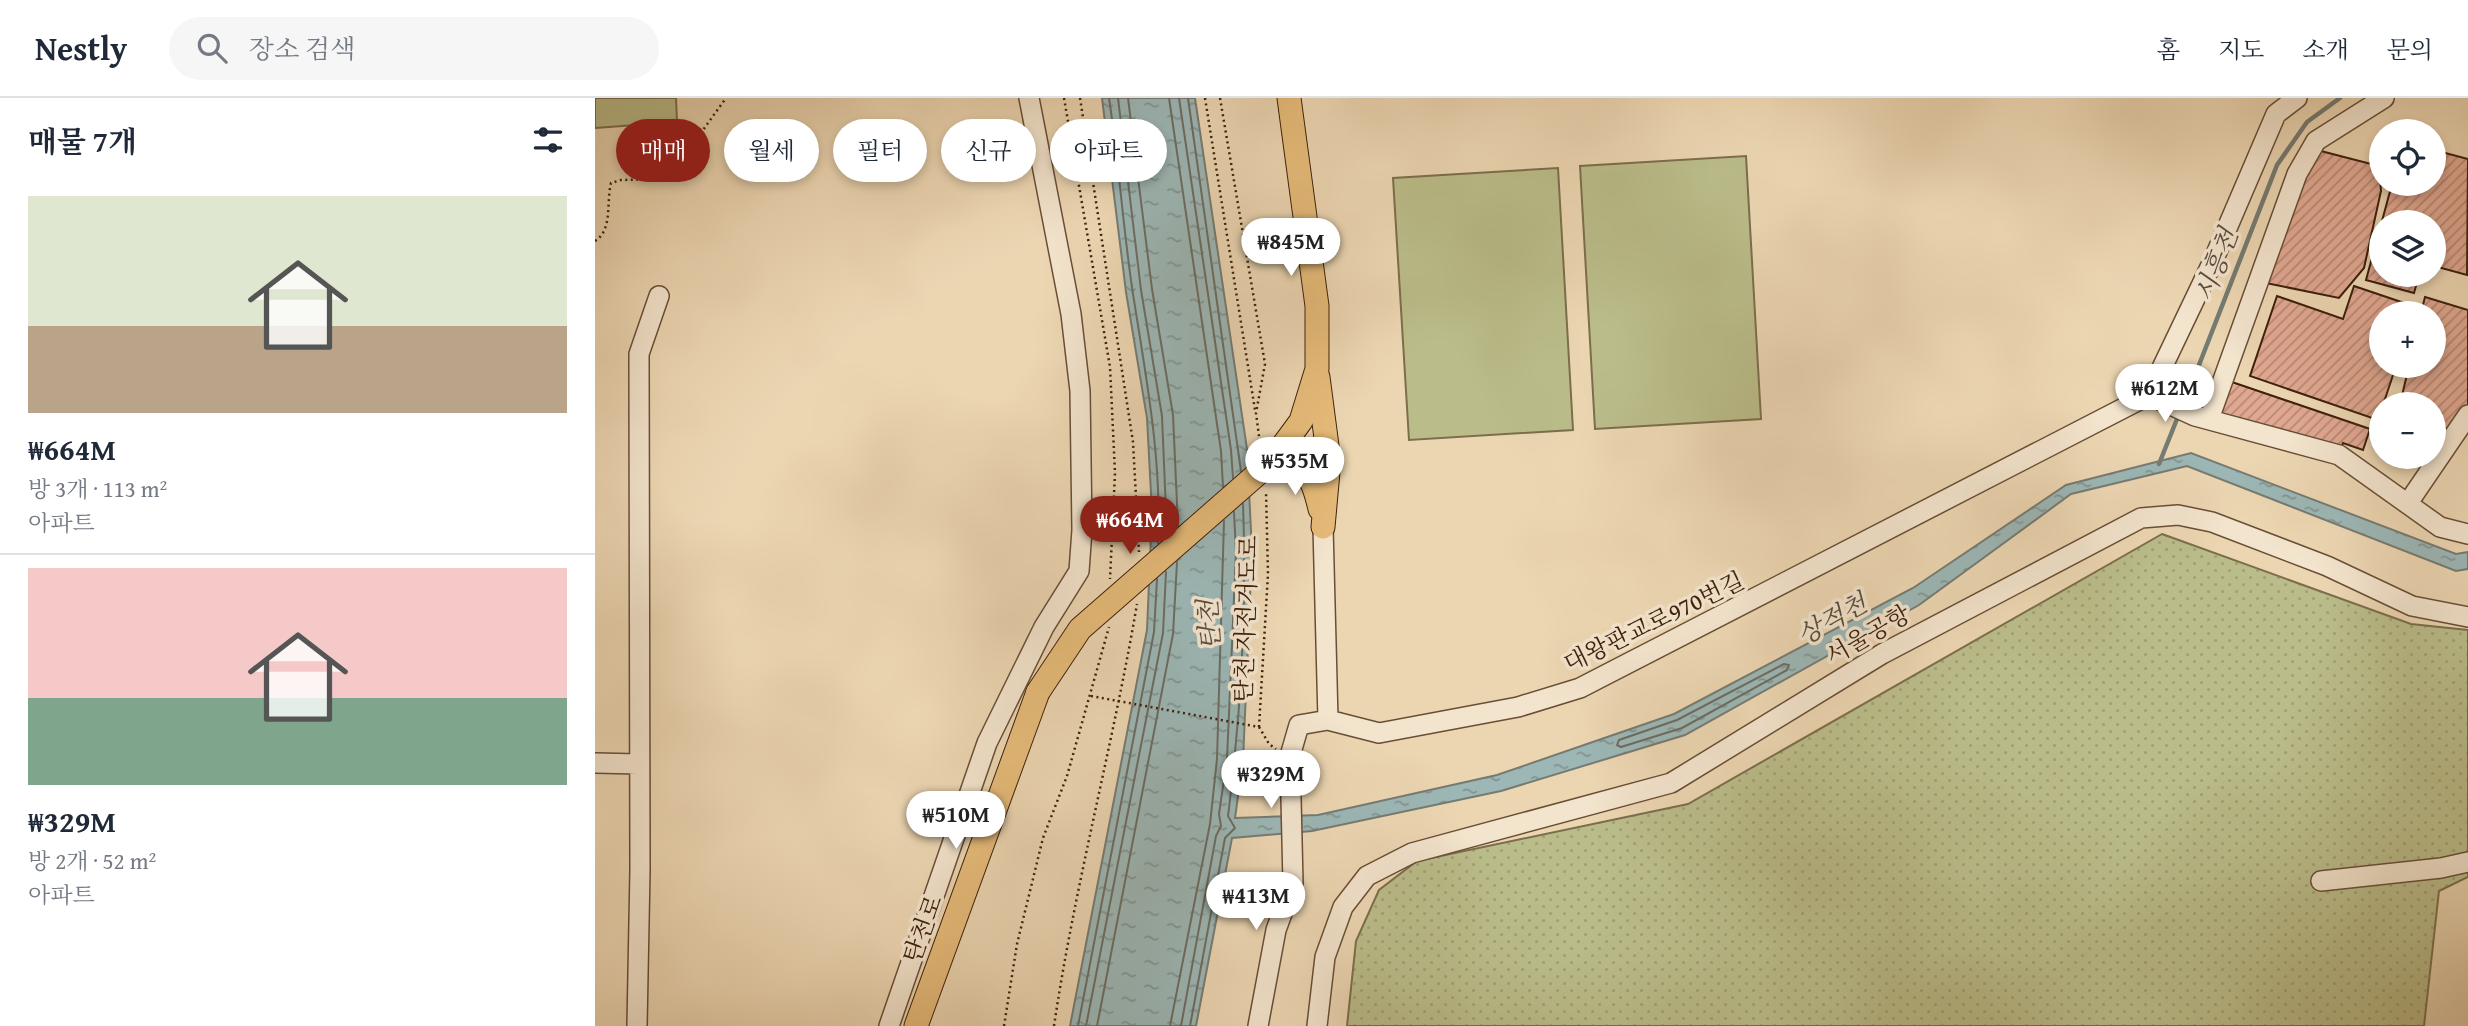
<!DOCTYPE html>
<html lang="ko">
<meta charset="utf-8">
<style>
:root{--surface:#fff;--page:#f6f6f7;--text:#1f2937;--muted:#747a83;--line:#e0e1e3;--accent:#8f2418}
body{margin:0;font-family:"Gentium Book Plus","Noto Serif KR",serif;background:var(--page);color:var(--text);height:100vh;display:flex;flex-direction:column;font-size:26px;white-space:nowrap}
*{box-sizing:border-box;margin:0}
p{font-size:23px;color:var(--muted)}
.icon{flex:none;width:38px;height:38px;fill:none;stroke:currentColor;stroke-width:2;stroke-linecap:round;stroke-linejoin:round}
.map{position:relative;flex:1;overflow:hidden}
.side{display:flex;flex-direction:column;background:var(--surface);width:595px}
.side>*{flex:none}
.guide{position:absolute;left:21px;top:21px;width:665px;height:63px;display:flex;gap:14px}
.tools{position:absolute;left:1774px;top:21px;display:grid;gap:14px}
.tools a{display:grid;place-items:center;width:77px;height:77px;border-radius:50%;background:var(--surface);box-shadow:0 4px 10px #0003;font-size:35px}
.price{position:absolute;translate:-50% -60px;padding:0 16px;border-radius:24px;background:#fff;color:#222;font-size:23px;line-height:46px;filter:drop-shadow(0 2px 4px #0008)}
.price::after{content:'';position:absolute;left:50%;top:42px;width:21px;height:16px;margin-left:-10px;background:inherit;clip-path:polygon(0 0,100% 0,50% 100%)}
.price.current{background:var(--accent);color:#fff}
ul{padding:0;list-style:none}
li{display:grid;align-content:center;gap:14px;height:371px;padding:0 28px}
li+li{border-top:2px solid var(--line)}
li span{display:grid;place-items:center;height:217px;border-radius:0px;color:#555}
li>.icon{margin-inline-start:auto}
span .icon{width:126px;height:126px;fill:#fffc;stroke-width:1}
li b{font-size:30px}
h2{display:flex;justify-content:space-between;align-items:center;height:84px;padding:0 28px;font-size:30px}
.pill{padding:0 24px;border-radius:32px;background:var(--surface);box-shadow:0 4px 10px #0003;font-size:24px;line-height:63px}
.pill.current{background:var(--accent);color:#fff}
header{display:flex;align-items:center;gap:42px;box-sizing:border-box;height:98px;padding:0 35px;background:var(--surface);border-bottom:2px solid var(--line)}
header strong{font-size:33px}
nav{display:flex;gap:38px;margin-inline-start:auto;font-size:24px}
.search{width:490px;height:63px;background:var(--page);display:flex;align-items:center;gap:18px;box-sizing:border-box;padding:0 24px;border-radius:38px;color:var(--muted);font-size:26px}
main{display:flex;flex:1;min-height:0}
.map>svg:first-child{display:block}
.grass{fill:url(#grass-dots);stroke:#7c6e4c;stroke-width:2}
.pitch{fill:#babd8a;stroke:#7c6e4c;stroke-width:2}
.water{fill:url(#water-ripples);stroke:#767b72;stroke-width:2}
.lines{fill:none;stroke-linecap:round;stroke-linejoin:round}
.shore{stroke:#6c6c62;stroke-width:2}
.stream{stroke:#767b72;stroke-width:4.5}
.building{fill:url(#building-hatch);stroke:#3d200d;stroke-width:2}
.minor-casing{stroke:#694e36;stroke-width:22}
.major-casing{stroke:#3d200d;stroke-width:25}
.path{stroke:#3d200d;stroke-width:2.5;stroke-dasharray:2 3.5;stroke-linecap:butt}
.minor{stroke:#f3e4cd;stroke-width:19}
.major{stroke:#e6bb79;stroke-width:23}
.major-bridge-casing{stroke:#3d200d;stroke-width:25;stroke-linecap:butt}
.major-bridge{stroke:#e6bb79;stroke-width:23}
.labels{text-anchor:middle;stroke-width:7;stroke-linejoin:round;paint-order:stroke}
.street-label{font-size:24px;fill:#3d200d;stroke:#f3e4cd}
.water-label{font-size:26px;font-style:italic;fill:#5a4d40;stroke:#f3e4cd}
</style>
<header>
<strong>Nestly</strong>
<div class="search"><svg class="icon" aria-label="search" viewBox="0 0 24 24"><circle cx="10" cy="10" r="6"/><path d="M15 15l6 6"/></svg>장소 검색</div>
<nav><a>홈</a><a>지도</a><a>소개</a><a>문의</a></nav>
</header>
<main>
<section class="side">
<h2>매물 7개<svg class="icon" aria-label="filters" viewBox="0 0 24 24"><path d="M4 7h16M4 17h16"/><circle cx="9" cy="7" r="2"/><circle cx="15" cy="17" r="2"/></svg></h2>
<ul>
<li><span style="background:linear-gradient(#dfe7d0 60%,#b9a48a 0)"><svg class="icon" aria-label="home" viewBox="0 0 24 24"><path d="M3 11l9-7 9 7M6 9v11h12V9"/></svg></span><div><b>₩664M</b><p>방 3개 · 113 m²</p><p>아파트</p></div></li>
<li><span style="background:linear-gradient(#f6c9c9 60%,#7fa58c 0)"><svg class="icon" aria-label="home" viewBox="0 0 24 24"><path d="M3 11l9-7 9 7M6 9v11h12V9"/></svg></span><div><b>₩329M</b><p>방 2개 · 52 m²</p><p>아파트</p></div></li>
</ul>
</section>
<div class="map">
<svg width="1873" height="928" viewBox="0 0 1873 928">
<defs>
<pattern id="grass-dots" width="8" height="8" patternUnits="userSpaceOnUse" patternTransform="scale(1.75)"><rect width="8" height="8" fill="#babd8a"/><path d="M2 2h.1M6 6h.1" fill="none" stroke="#a1a276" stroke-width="1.8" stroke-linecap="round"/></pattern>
<pattern id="water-ripples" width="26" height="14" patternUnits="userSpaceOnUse" patternTransform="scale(1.75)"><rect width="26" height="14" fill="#9cb7b6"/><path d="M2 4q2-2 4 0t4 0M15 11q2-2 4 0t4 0" fill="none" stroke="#809492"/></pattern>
<pattern id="building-hatch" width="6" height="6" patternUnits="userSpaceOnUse" patternTransform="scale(1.75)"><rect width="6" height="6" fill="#e1a891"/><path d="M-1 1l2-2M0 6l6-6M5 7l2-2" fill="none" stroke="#b88875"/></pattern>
</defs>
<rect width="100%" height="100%" fill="#ecd6b2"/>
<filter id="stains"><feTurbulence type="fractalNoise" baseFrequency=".00286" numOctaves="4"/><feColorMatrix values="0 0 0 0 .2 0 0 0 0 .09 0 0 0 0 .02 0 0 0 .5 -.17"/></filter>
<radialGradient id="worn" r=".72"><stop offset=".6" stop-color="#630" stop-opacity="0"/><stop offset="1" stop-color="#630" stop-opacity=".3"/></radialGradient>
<path class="grass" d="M 1567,436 L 1816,526 L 1873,532 L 1873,779 L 1844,793 L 1829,928 L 752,928 L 761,843 L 784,792 L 822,763 L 1093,706 Z"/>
<path class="pitch" d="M 0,0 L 81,0 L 82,24 L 0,30 Z
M 1151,58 L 1166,321 L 1000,331 L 985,68 Z
M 963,70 L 978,332 L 814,342 L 798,80 Z"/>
<path class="water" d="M 507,0 L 600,0 L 652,351 L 657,454 L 648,663 L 640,720 L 723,717 L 902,677 L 1079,616 L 1318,490 L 1471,387 L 1596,355 L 1861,456 L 1873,454 L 1873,471 L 1861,473 L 1592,368 L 1476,396 L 1324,507 L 1090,637 L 906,693 L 717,733 L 637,740 L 601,928 L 475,928 L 552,532 L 557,414 L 552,320 L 531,194 Z"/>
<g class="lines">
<path class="shore" d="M 514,0 C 524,65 528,131 538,196 C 551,279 567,361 563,445
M 523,0 L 546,192 L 567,318 L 572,437
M 533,0 L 557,191 L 578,317 L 583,428
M 574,0 L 626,353 L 628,389
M 584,0 L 636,352 L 638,380
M 593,0 L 646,373
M 1189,566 L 1194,567 L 1192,572 L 1087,630 L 1026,649 L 1022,647 L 1024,642 L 1082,622 Z
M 483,928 L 559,534 L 562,481
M 491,928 L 568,535 L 571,474
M 502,928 L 578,536 L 582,464
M 575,928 L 615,726 L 622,661 L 629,423
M 586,928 L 621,738 L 626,728 L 624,716 L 632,661 L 641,454 L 639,414
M 595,928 L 630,740 L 640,730 L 633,718 C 646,615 652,510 648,406"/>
<path class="stream" d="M 1588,308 L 1682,67 L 1712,24 L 1745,0
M 1564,366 L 1584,316"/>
</g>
<path class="building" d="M 1722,52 L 1784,68 L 1786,93 L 1769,170 L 1744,200 L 1666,184 Z
M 1839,52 L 1873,61 L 1872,177 L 1839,168 L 1839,124 L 1787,124 L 1787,177 L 1824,177 L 1819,195 L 1771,182 L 1797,86 L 1839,86 Z
M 1759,188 L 1821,209 L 1819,215 L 1787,215 L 1787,268 L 1801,268 L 1783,322 L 1655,278 L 1682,198 L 1748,221 Z
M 1830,199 L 1873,212 L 1873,310 L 1857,333 L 1839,325 L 1839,306 L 1805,306 L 1814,268 L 1839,268 L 1839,215 L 1826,215 Z
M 1631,282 L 1775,331 L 1768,352 L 1748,345 L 1744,357 L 1620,314 Z"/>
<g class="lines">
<defs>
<path id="minor" d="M 1554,297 L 1618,163 L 1681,16 L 1702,0
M 1614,321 L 1702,76 L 1721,43 L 1789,0
M 1813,405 L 1873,317
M 728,429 L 733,622 L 784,635 L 923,609 L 985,590 L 1554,297 L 1600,318 L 1744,357 L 1845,429 L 1873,436
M 0,665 L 44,666
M 1726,783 L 1846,770 L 1873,764
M 42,928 L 45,772 L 44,256 L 64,198
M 294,928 L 392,645 L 449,529 L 484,473 L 487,432 L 485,293 L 476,216 L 434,0
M 663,928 L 681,832 L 698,785 L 695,658 L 704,627 L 733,622
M 722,928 L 730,859 L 748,809 L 772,778 L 817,755 L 1076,685 L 1287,556 L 1546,420 L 1583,417 L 1617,424 L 1732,468 L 1817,508 L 1873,519"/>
<path id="major" d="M 723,279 L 734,363 L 728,429
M 680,361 C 713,372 717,376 725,411
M 675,365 L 706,323 L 722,271 L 722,208 L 694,0
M 321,928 L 443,594"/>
</defs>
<use href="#minor" class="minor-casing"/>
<use href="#major" class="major-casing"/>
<path class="path" d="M 469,0 L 515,269 L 520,375 L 515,481
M 485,0 L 538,344 L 544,454
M 610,0 L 660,312
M 625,0 L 670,266 L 661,315 L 665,346
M 0,143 C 18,132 11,104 16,85 L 26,82 L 61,81 L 100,57 L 106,47 L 108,32 L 131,0
M 496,598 L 664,629
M 664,629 L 673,476 L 671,394
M 664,629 L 674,646 L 681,651
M 409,928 L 422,846 L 448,740 L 472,678 L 514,529
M 459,928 C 480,786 518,647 542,506"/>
<use href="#minor" class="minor"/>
<use href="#major" class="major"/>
<defs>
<path id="major-bridge" d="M 443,594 L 485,531 L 675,365"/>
</defs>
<use href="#major-bridge" class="major-bridge-casing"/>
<use href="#major-bridge" class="major-bridge"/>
</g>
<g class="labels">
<g class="street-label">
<text transform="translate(651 521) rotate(-88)" y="8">탄천 자전거도로</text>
<text transform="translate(1059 524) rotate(-26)" y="8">대왕판교로970번길</text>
<text transform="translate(1273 537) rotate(-30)" y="8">서울공항</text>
<text transform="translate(328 831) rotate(-70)" y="8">탄천로</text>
</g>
<g class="water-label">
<text transform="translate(1621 167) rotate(-69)" y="9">시흥천</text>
<text transform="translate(1237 521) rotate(-29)" y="9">상적천</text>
<text transform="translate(614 527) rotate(-94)" y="9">탄천</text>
</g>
</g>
<rect width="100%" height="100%" filter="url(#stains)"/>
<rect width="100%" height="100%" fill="url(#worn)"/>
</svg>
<div class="tools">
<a><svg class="icon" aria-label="locate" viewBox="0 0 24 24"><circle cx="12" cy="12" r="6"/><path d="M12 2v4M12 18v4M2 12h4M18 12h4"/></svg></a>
<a><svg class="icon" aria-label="layers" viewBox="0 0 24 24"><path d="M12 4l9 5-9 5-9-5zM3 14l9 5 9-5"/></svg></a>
<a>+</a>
<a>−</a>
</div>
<b class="price" style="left:696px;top:180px">₩845M</b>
<b class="price" style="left:1570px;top:326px">₩612M</b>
<b class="price" style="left:700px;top:399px">₩535M</b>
<b class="price current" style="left:535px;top:458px">₩664M</b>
<b class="price" style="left:676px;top:712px">₩329M</b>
<b class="price" style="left:361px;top:753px">₩510M</b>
<b class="price" style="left:661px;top:834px">₩413M</b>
<div class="guide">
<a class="pill current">매매</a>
<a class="pill">월세</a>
<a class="pill">필터</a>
<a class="pill">신규</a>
<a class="pill">아파트</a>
</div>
</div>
</main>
